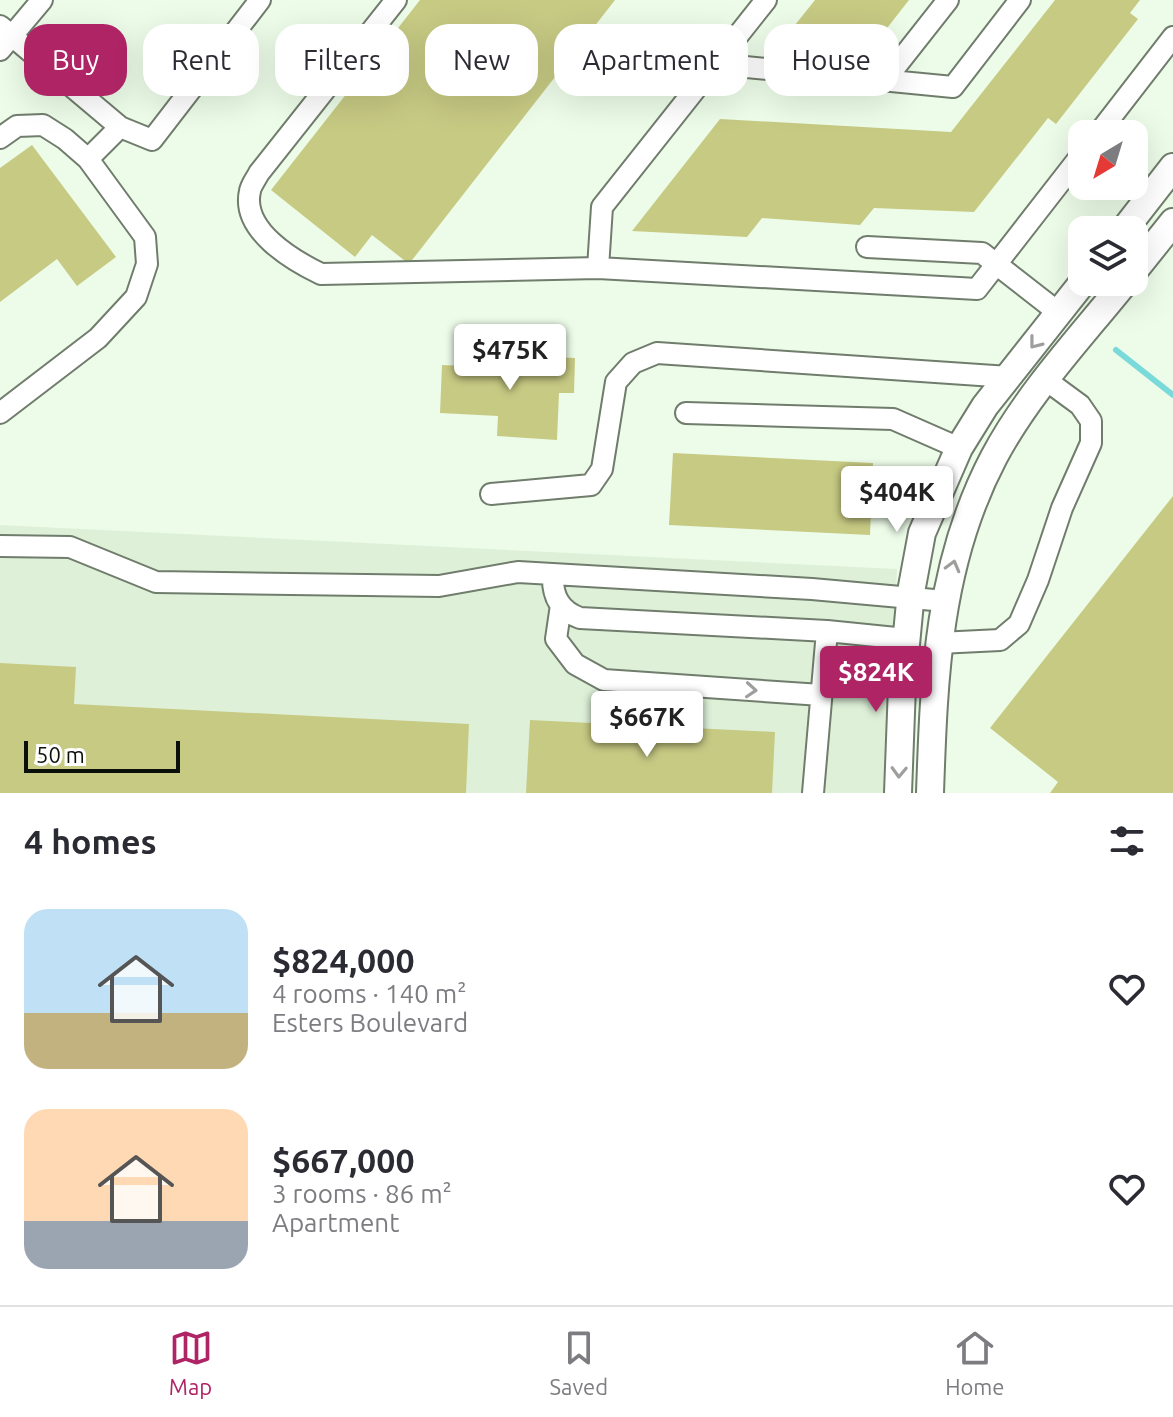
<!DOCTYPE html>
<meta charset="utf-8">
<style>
:root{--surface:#fff;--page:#f7f7f7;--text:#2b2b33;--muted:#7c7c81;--line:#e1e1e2;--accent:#ae2465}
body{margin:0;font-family:Ubuntu,sans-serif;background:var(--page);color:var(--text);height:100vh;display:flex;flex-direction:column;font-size:30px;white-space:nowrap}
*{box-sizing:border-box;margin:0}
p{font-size:26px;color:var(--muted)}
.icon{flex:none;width:44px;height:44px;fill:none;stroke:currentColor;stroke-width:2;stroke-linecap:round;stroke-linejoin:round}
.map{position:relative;height:793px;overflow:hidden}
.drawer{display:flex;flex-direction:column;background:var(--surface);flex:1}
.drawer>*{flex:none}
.banner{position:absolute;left:24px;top:24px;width:1126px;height:72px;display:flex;gap:16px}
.needle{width:52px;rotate:218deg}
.tools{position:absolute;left:1068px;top:120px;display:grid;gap:16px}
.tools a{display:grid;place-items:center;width:80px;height:80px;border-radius:16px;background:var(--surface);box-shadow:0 8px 32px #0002;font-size:40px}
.scale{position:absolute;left:24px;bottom:20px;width:156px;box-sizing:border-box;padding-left:8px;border:4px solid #0c100a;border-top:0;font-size:22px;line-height:28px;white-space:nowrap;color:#0c100a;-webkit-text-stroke:6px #fff;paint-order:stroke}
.price{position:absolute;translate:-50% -68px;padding:0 18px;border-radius:8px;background:#fff;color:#222;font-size:26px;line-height:52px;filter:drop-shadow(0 2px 4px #0008)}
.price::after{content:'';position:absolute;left:50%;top:48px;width:24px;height:18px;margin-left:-12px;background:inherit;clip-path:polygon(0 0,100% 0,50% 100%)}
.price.on{background:var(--accent);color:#fff}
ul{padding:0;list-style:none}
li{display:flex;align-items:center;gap:24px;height:200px;padding:0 24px}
li span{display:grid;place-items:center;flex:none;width:224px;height:160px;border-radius:24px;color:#555}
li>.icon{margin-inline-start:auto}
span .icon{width:96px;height:96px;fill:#fffc;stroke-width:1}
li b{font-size:34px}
h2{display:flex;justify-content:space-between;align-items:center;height:96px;padding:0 24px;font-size:34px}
.tag{padding:0 28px;border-radius:24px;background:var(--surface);box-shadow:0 8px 32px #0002;font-size:28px;line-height:72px}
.tag.on{background:var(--accent);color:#fff}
.dock{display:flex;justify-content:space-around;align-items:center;height:112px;border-top:2px solid var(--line);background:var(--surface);font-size:22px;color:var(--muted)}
.dock a{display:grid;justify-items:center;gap:4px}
.dock .on{color:var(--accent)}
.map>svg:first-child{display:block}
.built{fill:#def1d8}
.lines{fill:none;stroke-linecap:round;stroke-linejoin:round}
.stream{stroke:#7adad9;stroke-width:6}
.building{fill:#c7ca83}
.minor-casing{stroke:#707c6c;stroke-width:24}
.major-casing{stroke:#707c6c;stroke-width:30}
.minor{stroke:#fff;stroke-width:20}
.major{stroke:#fff;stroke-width:26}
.oneway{stroke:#9e9f9d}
</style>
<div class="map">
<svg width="1173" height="793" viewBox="0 0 1173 793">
<rect width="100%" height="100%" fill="#edfce9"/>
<path class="built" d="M 0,525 L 897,569 L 888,793 L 0,793 Z"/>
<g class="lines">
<path class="stream" d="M 1116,350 L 1173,395"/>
</g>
<path class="building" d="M 420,0 L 615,0 L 409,264 L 372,235 L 355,257 L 271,190 Z
M 815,0 L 909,0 L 870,50 L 779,45 Z
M 1055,0 L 1140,0 L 1130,13 L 1138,19 L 1056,124 L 1048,118 L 974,212 L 874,208 L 860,225 L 762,218 L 747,237 L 632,231 L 720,119 L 951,132 Z
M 32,145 L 116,257 L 77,286 L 57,259 L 0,302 L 0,168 Z
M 465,353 L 575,358 L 574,393 L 559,393 L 557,440 L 497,436 L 498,416 L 440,413 L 442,365 L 465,366 Z
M 673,453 L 873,463 L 870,535 L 669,525 Z
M 1173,496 L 1173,793 L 1050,793 L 1058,782 L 990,728 Z
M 0,663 L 76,667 L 74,704 L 469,724 L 466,793 L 0,793 Z
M 530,720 L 775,732 L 772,793 L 526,793 Z"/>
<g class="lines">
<defs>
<path id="minor" d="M 396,0 L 259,173 C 256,179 251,185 250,191 C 241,230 292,260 321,274 L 598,268
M 766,0 L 602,207 L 598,268 L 977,289 L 1082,154
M 0,26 L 120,127 L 152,140 L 260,0
M 0,50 L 42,0
M 715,64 L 953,87 L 1020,0
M 885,80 L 948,0
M 1098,134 L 1173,37
M 0,138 L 17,126 L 43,125 L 65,139 L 88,159 L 145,237 L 147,264 L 136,297 L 98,338 L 0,413
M 88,159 L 120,127
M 867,247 L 982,253 L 1059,313
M 686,413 L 893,419 L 959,448
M 491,494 L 591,485 L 602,469 L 616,382 L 633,363 L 657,353 L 1009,377
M 0,546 L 70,547 L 156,582 L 439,586 L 518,572 L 812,589 L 945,601
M 553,575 C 552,596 560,611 580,618 L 827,631
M 561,605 L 556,639 L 575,664 L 604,680 L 821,695
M 939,643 L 1000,640 L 1019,624 L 1038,580 L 1062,508 L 1091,443 L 1091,421 L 1080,405 L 1046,380
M 813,793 L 827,631 L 906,639"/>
<path id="major" d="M 1124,230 L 1173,167
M 1134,271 L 1173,222
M 898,793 L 902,686 L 911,592 L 922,533 L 959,448 L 985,406 L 1083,282
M 930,793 C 934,676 938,563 994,457 C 1028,393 1080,338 1125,282"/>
</defs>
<use href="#minor" class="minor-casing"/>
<use href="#major" class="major-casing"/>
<use href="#minor" class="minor"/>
<use href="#major" class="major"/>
</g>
<defs><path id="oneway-chevron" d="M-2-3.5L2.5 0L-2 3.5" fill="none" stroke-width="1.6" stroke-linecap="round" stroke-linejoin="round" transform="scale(2)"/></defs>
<g class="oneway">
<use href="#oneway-chevron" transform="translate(1035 343) rotate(128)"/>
<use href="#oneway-chevron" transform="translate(953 566) rotate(-75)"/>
<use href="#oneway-chevron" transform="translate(751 690) rotate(4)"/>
<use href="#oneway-chevron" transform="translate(899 772) rotate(92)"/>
</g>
</svg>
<div class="tools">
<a><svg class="needle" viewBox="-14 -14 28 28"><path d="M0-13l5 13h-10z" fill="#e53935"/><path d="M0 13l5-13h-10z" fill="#7c7c81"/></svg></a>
<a><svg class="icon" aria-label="layers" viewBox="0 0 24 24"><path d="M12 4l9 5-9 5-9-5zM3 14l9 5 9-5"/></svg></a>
</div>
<div class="scale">50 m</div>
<b class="price" style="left:510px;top:392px">$475K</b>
<b class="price" style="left:897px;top:534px">$404K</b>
<b class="price on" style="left:876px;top:714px">$824K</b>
<b class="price" style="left:647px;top:759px">$667K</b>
<div class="banner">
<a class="tag on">Buy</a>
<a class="tag">Rent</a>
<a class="tag">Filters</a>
<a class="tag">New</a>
<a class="tag">Apartment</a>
<a class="tag">House</a>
</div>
</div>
<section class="drawer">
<h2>4 homes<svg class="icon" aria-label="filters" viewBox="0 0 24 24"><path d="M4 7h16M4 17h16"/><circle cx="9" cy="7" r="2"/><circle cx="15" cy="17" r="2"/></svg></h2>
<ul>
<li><span style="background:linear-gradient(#bfe0f5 65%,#c2b280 0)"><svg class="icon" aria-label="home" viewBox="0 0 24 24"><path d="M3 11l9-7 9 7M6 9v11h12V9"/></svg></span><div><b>$824,000</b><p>4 rooms · 140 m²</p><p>Esters Boulevard</p></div><svg class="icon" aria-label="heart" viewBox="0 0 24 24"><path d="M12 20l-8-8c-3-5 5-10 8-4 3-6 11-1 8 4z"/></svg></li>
<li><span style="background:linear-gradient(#ffd9b3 70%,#9aa5b1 0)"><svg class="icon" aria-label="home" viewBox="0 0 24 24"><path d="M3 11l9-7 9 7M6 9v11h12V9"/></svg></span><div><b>$667,000</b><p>3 rooms · 86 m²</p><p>Apartment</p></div><svg class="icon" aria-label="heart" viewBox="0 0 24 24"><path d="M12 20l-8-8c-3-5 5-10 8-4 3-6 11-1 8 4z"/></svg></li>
</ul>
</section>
<nav class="dock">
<a class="on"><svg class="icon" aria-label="map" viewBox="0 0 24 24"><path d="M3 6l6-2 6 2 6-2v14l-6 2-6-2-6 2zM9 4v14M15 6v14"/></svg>Map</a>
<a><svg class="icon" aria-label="saved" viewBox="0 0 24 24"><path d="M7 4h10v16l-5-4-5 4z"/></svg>Saved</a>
<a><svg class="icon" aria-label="home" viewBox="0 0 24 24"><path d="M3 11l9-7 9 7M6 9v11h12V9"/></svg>Home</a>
</nav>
